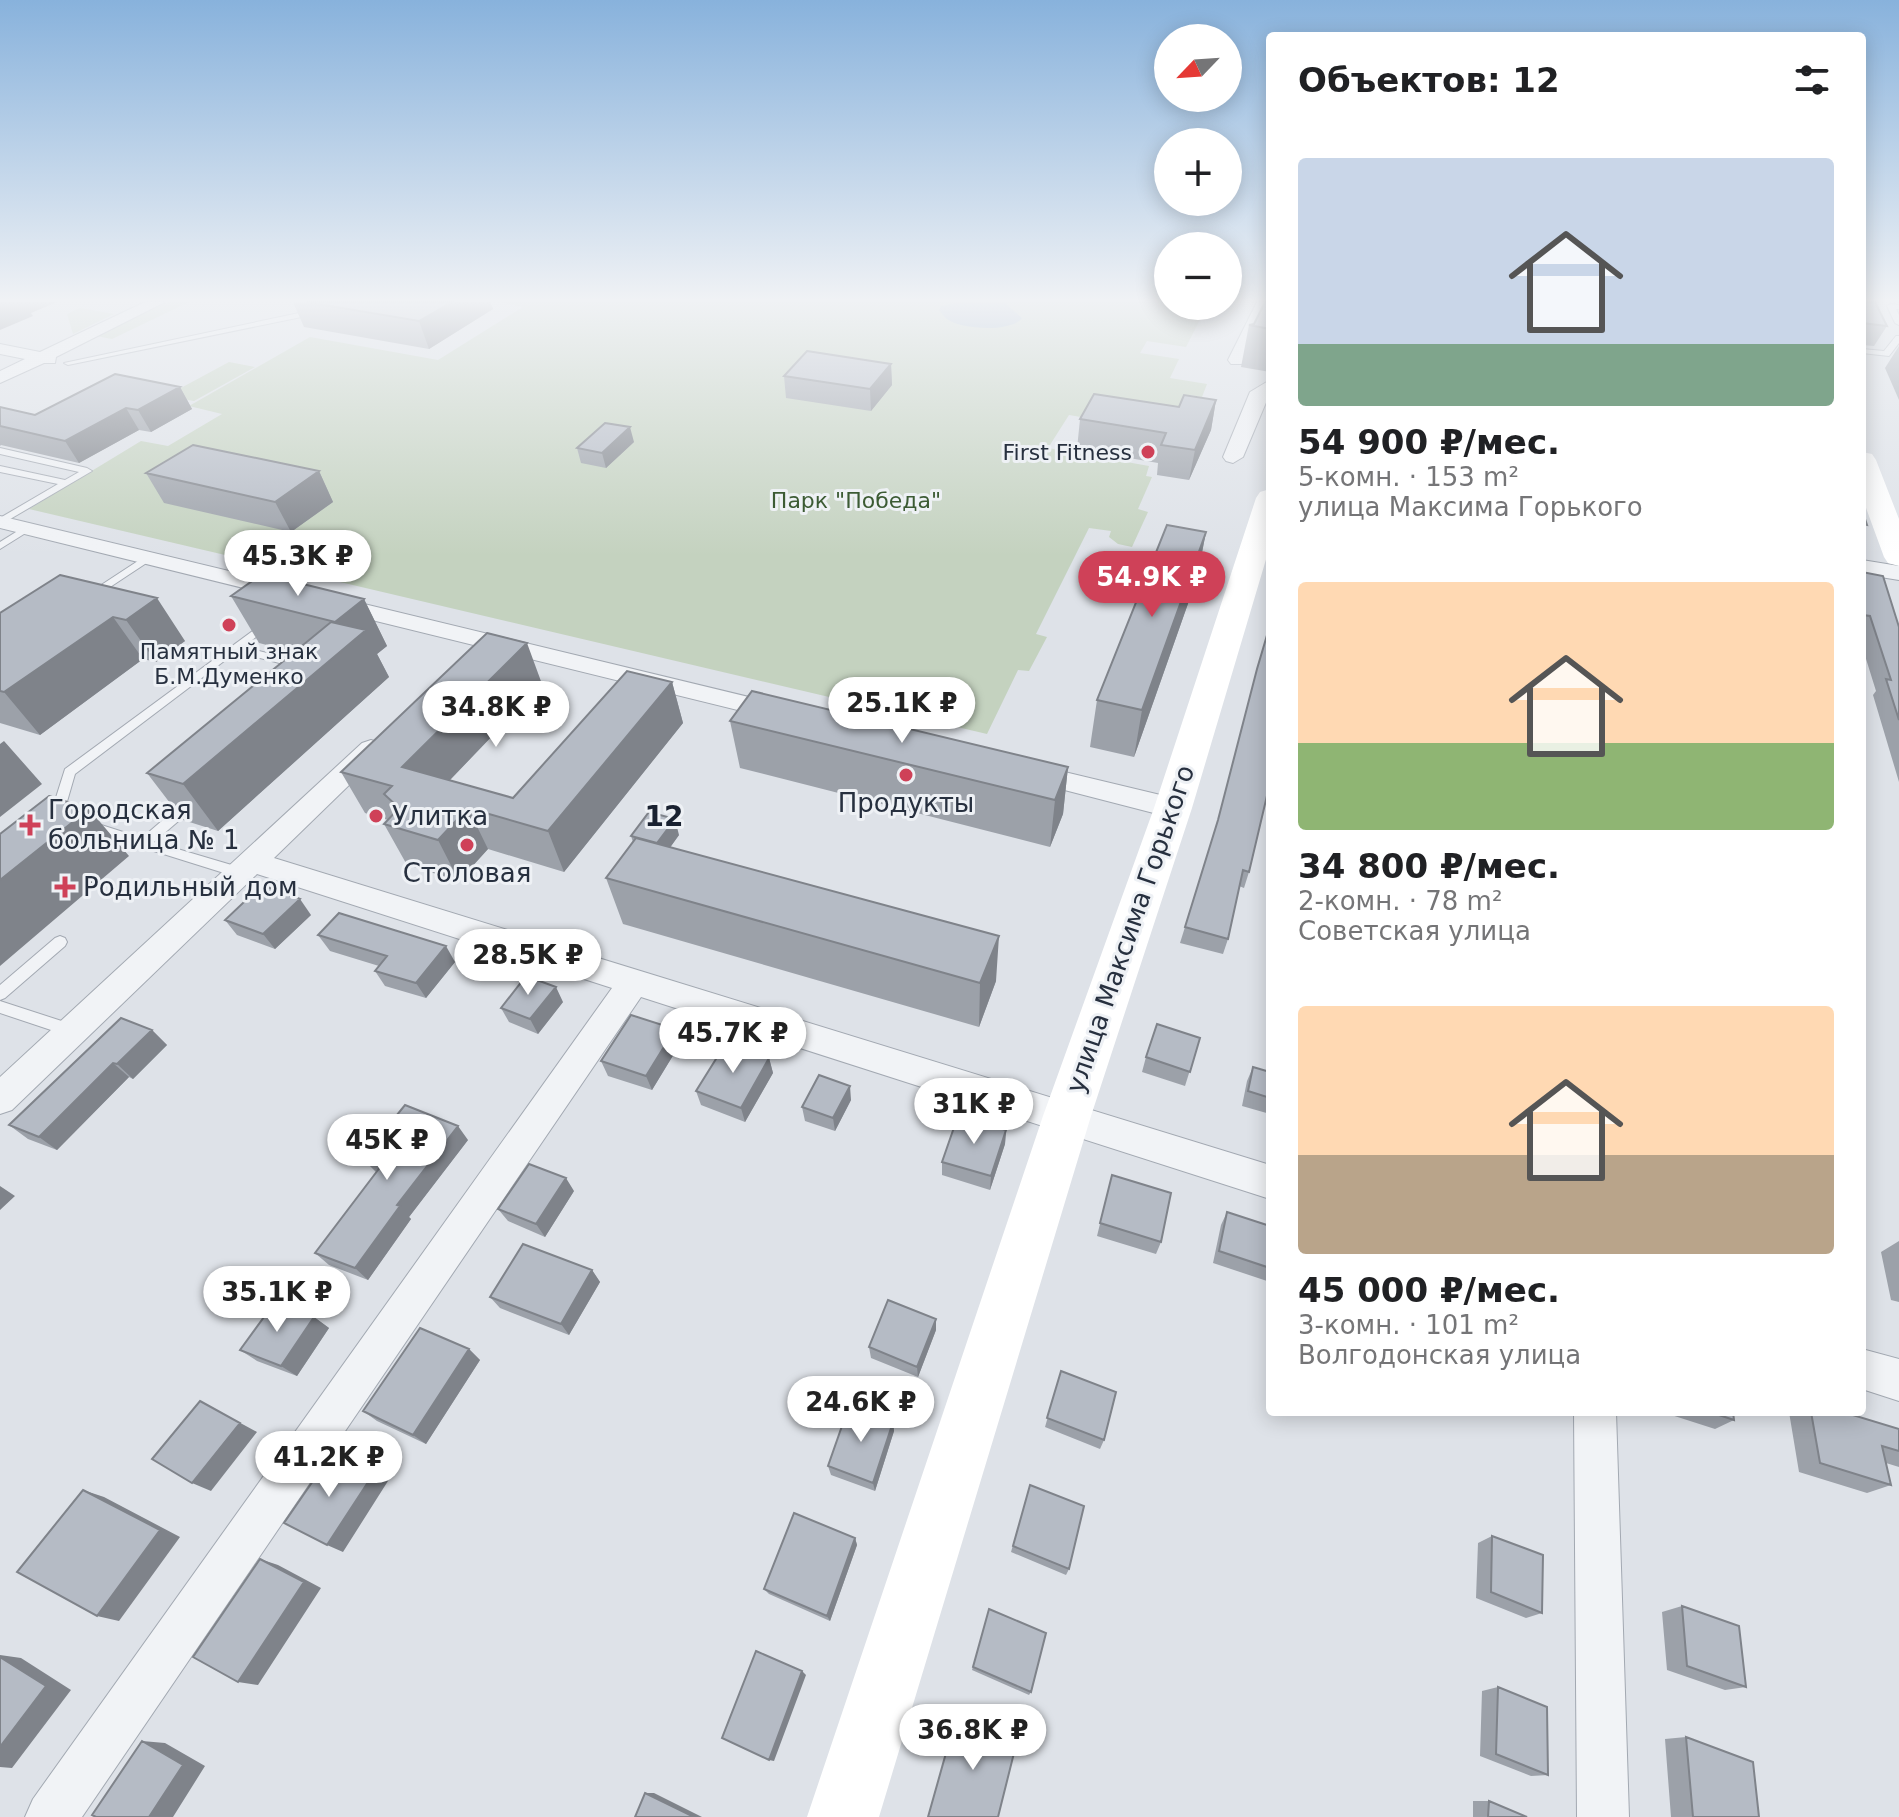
<!DOCTYPE html>
<html lang="ru">
<meta charset="utf-8">
<style>
:root{--surface:#fff;--page:#f2f2f2;--text:#202124;--muted:#757577;--accent:#cf4158}
body{margin:0;font-family:"DejaVu Sans",sans-serif;background:var(--page);color:var(--text);height:100vh;display:flex;flex-direction:column;font-size:30px;white-space:nowrap}
*{box-sizing:border-box;margin:0}
p{font-size:26px;color:var(--muted)}
.icon{flex:none;width:44px;height:44px;fill:none;stroke:currentColor;stroke-width:2;stroke-linecap:round;stroke-linejoin:round}
.map{position:relative;flex:1;overflow:hidden}
.drawer{position:absolute;left:1266px;top:32px;width:600px;height:1384px;display:flex;flex-direction:column;background:var(--surface);border-radius:8px;box-shadow:0 4px 20px #0003}
.drawer>*{flex:none}
.needle{width:52px;rotate:245deg}
.buttons{position:absolute;left:1154px;top:24px;display:grid;gap:16px}
.buttons a{display:grid;place-items:center;width:88px;height:88px;border-radius:50%;background:var(--surface);box-shadow:0 4px 20px #0003;font-size:40px}
.price{position:absolute;translate:-50% -68px;padding:0 18px;border-radius:28px;background:#fff;color:#222;font-size:26px;line-height:52px;filter:drop-shadow(0 2px 4px #0008)}
.price::after{content:'';position:absolute;left:50%;top:48px;width:24px;height:18px;margin-left:-12px;background:inherit;clip-path:polygon(0 0,100% 0,50% 100%)}
.price.on{background:var(--accent);color:#fff}
ul{padding:0;list-style:none}
li{display:grid;align-content:center;gap:16px;height:424px;padding:0 32px}
li span{display:grid;place-items:center;height:248px;border-radius:8px;color:#555}
li>.icon{margin-inline-start:auto}
span .icon{width:144px;height:144px;fill:#fffc;stroke-width:1}
li b{font-size:34px}
h2{display:flex;justify-content:space-between;align-items:center;height:96px;padding:0 32px;font-size:34px}
.map>svg:first-child{display:block}
.green{fill:#c4d2bf}
.water{fill:#98b0c9}
.lines{fill:none;stroke-linecap:round;stroke-linejoin:round}
.lane-casing{stroke:#a3a9b2;stroke-width:2}
.street-casing{stroke:#a3a9b2;stroke-width:2}
.lane{fill:#f1f3f6;fill-rule:evenodd}
.street{fill:#f1f3f6;fill-rule:evenodd}
.secondary{fill:#fff;fill-rule:evenodd}
.wall{fill:#9ca1a9}
.shaded-wall{fill:#7f838a}
.building{fill:#b5bbc5;stroke:#7f838a;stroke-width:2}
.poi-dot{fill:#cf4158;stroke:#eef1f5;stroke-width:3}
.labels{text-anchor:middle;stroke-width:6;stroke-linejoin:round;paint-order:stroke}
.far-poi-label{font-size:22px;fill:#27303f;stroke:#eef1f5;text-anchor:end}
.far-park-label{font-size:22px;fill:#3c5b34;stroke:#eef1f5}
.poi-label{font-size:26px;fill:#27303f;stroke:#eef1f5;text-anchor:start}
.street-label{font-size:26px;fill:#27303f;stroke:#eef1f5}
.neighbourhood-label{font-size:28px;font-weight:bold;fill:#192130;stroke:#eef1f5}
</style>
<div class="map">
<svg width="1899" height="1817" viewBox="0 0 1899 1817">
<rect width="100%" height="100%" fill="#dee2e8"/>
<path class="green" d="M 168,302 L 189,302 L 112,339 L 96,336 Z
M 500,302 L 1168,302 L 1168,306 L 1207,306 L 1186,347 L 1147,341 L 1140,353 L 1179,359 L 1170,378 L 1207,384 L 1202,397 L 1190,395 L 1176,424 L 1165,431 L 1069,415 L 1048,448 L 1149,466 L 1146,476 L 1152,477 L 1138,509 L 1148,512 L 1132,547 L 1118,544 L 1109,537 L 1111,531 L 1089,528 L 1036,634 L 1047,637 L 1029,671 L 1018,670 L 987,734 L 29,509 L 141,441 L 168,446 L 222,414 L 189,406 L 310,337 L 438,360 L 523,307 Z
M 80,308 L 114,314 L 73,334 L 67,314 Z
M 229,362 L 255,367 L 194,401 L 166,396 Z"/>
<path class="water" d="M 961,302 L 1004,302 L 1022,318 C 1012,332 961,330 947,319 C 944,317 942,313 939,310 L 941,306 Z"/>
<g class="lines">
<defs>
<path id="lane" d="M 1891,304 L 1899,305 L 1899,309 L 1896,309 L 1899,315 L 1899,325 L 1895,323 L 1887,306 Z
M 318,309 L 321,309 L 321,313 L 68,365 L 64,363 Z
M 1896,336 L 1899,336 L 1899,343 L 1889,356 L 1862,353 L 1862,349 L 1884,351 Z
M 0,448 L 87,468 L 92,471 L 0,525 L 0,518 L 58,484 L 0,472 L 0,466 L 65,480 L 79,472 L 0,454 Z
M 24,527 L 32,529 L 0,549 L 0,542 Z
M 147,555 L 151,556 L 151,560 L 95,597 L 91,598 L 86,595 Z
M 269,619 L 274,622 L 273,624 L 243,647 L 307,663 L 307,667 L 303,669 L 236,652 L 75,774 L 66,805 L 73,812 L 72,815 C 64,817 56,814 53,807 L 65,769 Z
M 191,798 L 197,803 L 196,806 L 154,842 L 245,869 L 247,873 L 245,877 L 240,878 L 90,831 L 88,828 L 95,823 L 142,838 L 186,800 Z
M 60,936 L 65,938 L 67,942 L 65,946 L 5,998 L 0,1000 L 0,985 L 55,938 Z
M 0,1001 L 77,1026 L 80,1031 L 77,1036 L 72,1037 L 0,1013 Z"/>
<path id="street" d="M 145,302 L 165,302 L 56,357 L 55,363 L 44,363 L 0,383 L 0,371 L 25,359 L 0,354 L 0,344 L 40,352 Z
M 1257,302 L 1270,302 L 1270,308 L 1243,364 L 1231,364 L 1228,360 Z
M 1270,380 L 1270,393 L 1243,457 L 1233,463 L 1226,461 L 1223,457 L 1250,392 Z
M 0,516 L 296,587 L 299,592 L 296,597 L 288,599 L 0,528 Z
M 1862,560 L 1899,566 L 1899,580 L 1862,574 Z
M 331,596 L 782,705 L 791,707 L 795,713 L 791,719 L 782,721 L 323,608 L 320,603 L 323,598 Z
M 371,740 L 380,743 L 384,749 L 380,755 L 274,858 L 1270,1165 L 1270,1199 L 641,997 L 82,1817 L 25,1817 L 33,1799 L 612,988 L 257,874 L 12,1110 L 0,1114 L 0,1077 L 362,743 Z
M 1027,763 L 1173,798 L 1183,801 L 1187,808 L 1183,815 L 1173,818 L 1018,778 L 1014,772 L 1018,766 Z
M 1862,1349 L 1899,1359 L 1899,1401 L 1862,1389 Z
M 1574,1412 L 1616,1412 L 1629,1817 L 1577,1817 Z"/>
</defs>
<use href="#lane" class="lane-casing"/>
<use href="#street" class="street-casing"/>
<use href="#lane" class="lane"/>
<use href="#street" class="street"/>
<path class="secondary" d="M 1862,452 L 1872,454 L 1876,460 L 1899,519 L 1899,566 L 1888,563 L 1884,557 L 1862,497 Z
M 1270,489 L 1270,546 L 1192,808 L 1091,1116 L 879,1817 L 807,1817 L 1043,1116 L 1154,808 L 1256,498 L 1260,492 Z"/>
</g>
<path class="wall" d="M 293,302 L 490,302 L 493,309 L 429,349 L 304,327 Z
M 1270,302 L 1270,372 L 1241,367 L 1249,325 L 1254,324 Z
M 1862,302 L 1887,326 L 1874,346 L 1862,345 Z
M 1899,346 L 1899,400 L 1885,368 Z
M 891,364 L 892,385 L 871,411 L 786,398 L 784,376 Z
M 180,387 L 192,409 L 151,432 L 139,430 L 79,463 L 1,445 L 0,446 L 0,407 L 35,415 Z
M 1216,400 L 1211,430 L 1189,480 L 1157,475 L 1158,463 L 1077,449 L 1080,419 L 1179,407 Z
M 634,442 L 606,468 L 581,463 L 577,448 Z
M 319,471 L 333,502 L 291,532 L 164,503 L 146,473 Z
M 1206,532 L 1197,578 L 1134,757 L 1090,747 L 1097,700 Z
M 1862,572 L 1899,627 L 1899,782 L 1873,695 L 1876,691 L 1862,646 Z
M 60,575 L 185,641 L 156,662 L 143,659 L 40,735 L 0,723 L 0,613 Z
M 231,596 L 364,599 L 387,646 L 377,654 L 389,677 L 218,831 L 183,820 L 147,773 L 294,652 L 259,643 Z
M 672,682 L 683,723 L 564,872 L 488,849 L 459,881 L 407,865 L 384,824 L 388,820 L 365,813 L 341,772 L 542,684 L 450,780 L 513,798 Z
M 730,721 L 1068,767 L 1063,814 L 1050,847 L 740,768 Z
M 1268,750 L 1249,872 L 1244,888 L 1239,886 L 1228,939 L 1223,954 L 1180,943 L 1185,927 Z
M 679,835 L 670,847 L 996,981 L 979,1027 L 623,924 L 606,878 L 633,842 L 631,836 Z
M 311,915 L 275,949 L 237,935 L 225,920 Z
M 318,935 L 455,962 L 426,998 L 385,986 L 375,971 L 379,966 L 330,951 Z
M 563,1002 L 538,1034 L 509,1022 L 501,1008 Z
M 675,1029 L 680,1044 L 652,1090 L 608,1076 L 601,1061 Z
M 152,1030 L 167,1045 L 133,1079 L 129,1077 L 57,1150 L 28,1139 L 9,1125 Z
M 1200,1038 L 1185,1086 L 1142,1072 L 1146,1057 Z
M 769,1058 L 773,1073 L 745,1122 L 701,1105 L 696,1091 Z
M 1253,1067 L 1270,1072 L 1270,1114 L 1242,1106 L 1247,1081 Z
M 851,1100 L 835,1131 L 805,1121 L 802,1107 Z
M 1006,1130 L 1005,1144 L 990,1190 L 942,1175 L 942,1162 Z
M 468,1140 L 409,1217 L 411,1219 L 368,1280 L 329,1265 L 315,1253 L 376,1172 L 362,1158 Z
M 1112,1175 L 1161,1242 L 1156,1254 L 1097,1236 Z
M 574,1191 L 545,1237 L 508,1221 L 498,1209 Z
M 1227,1212 L 1270,1226 L 1270,1282 L 1213,1263 L 1221,1225 Z
M 1899,1241 L 1899,1302 L 1891,1300 L 1881,1252 Z
M 592,1270 L 600,1282 L 569,1335 L 500,1308 L 490,1297 Z
M 314,1317 L 329,1328 L 297,1376 L 257,1361 L 240,1350 Z
M 936,1330 L 918,1377 L 871,1358 L 869,1347 Z
M 469,1349 L 480,1360 L 426,1444 L 377,1421 L 363,1411 Z
M 1061,1371 L 1104,1440 L 1100,1449 L 1045,1427 Z
M 1662,1412 L 1733,1412 L 1734,1420 L 1715,1429 Z
M 1789,1412 L 1843,1412 L 1899,1429 L 1899,1467 L 1886,1463 L 1891,1485 L 1867,1493 L 1799,1472 Z
M 893,1422 L 894,1431 L 875,1491 L 831,1475 L 828,1466 Z
M 1030,1485 L 1069,1569 L 1066,1575 L 1011,1552 Z
M 1492,1536 L 1542,1613 L 1526,1618 L 1476,1598 L 1478,1543 Z
M 855,1538 L 857,1545 L 830,1621 L 769,1594 L 764,1589 Z
M 1682,1606 L 1746,1687 L 1725,1690 L 1667,1670 L 1662,1612 Z
M 989,1609 L 1031,1692 L 1029,1695 L 972,1670 Z
M 1498,1687 L 1548,1775 L 1531,1776 L 1480,1756 L 1482,1691 Z
M 1686,1737 L 1759,1817 L 1671,1817 L 1665,1739 Z
M 1473,1801 L 1489,1801 L 1527,1817 L 1473,1817 Z"/>
<path class="shaded-wall" d="M 0,302 L 57,302 L 31,313 L 33,316 L 0,330 Z
M 452,302 L 490,302 L 493,309 L 429,349 L 419,321 Z
M 891,364 L 892,385 L 871,411 L 870,389 Z
M 180,387 L 192,409 L 151,432 L 138,410 Z
M 1216,400 L 1211,430 L 1189,480 L 1195,450 Z
M 126,408 L 139,430 L 79,463 L 65,441 Z
M 630,427 L 634,442 L 606,468 L 602,453 Z
M 319,471 L 333,502 L 291,532 L 275,502 Z
M 1206,532 L 1197,578 L 1134,757 L 1142,710 Z
M 157,598 L 185,641 L 156,662 L 126,620 Z
M 364,599 L 387,646 L 377,654 L 389,677 L 218,831 L 183,784 L 335,622 Z
M 113,617 L 143,659 L 40,735 L 4,692 Z
M 527,643 L 542,684 L 423,808 L 402,767 Z
M 672,682 L 683,723 L 564,872 L 548,831 Z
M 4,741 L 42,784 L 0,817 L 0,744 Z
M 1068,767 L 1063,814 L 1050,847 L 1055,800 Z
M 468,808 L 488,849 L 459,881 L 438,840 Z
M 89,809 L 129,856 L 0,966 L 0,880 Z
M 675,819 L 679,835 L 662,859 L 657,843 Z
M 300,899 L 311,915 L 275,949 L 263,934 Z
M 999,936 L 996,981 L 979,1027 L 980,983 Z
M 446,946 L 455,962 L 426,998 L 416,983 Z
M 556,987 L 563,1002 L 538,1034 L 530,1019 Z
M 675,1029 L 680,1044 L 652,1090 L 646,1076 Z
M 152,1030 L 167,1045 L 133,1079 L 117,1064 Z
M 769,1058 L 773,1073 L 745,1122 L 741,1108 Z
M 113,1063 L 129,1077 L 57,1150 L 39,1137 Z
M 850,1086 L 851,1100 L 835,1131 L 833,1118 Z
M 458,1126 L 468,1140 L 409,1217 L 411,1219 L 368,1280 L 355,1268 L 397,1205 Z
M 1006,1130 L 1005,1144 L 990,1190 L 991,1176 Z
M 566,1178 L 574,1191 L 545,1237 L 536,1224 Z
M 0,1186 L 15,1196 L 0,1210 Z
M 592,1270 L 600,1282 L 569,1335 L 561,1324 Z
M 314,1317 L 329,1328 L 297,1376 L 281,1366 Z
M 936,1319 L 936,1330 L 918,1377 L 917,1367 Z
M 469,1349 L 480,1360 L 426,1444 L 413,1435 Z
M 200,1401 L 257,1432 L 211,1491 L 192,1483 Z
M 893,1422 L 894,1431 L 875,1491 L 873,1483 Z
M 374,1473 L 388,1481 L 343,1552 L 327,1545 Z
M 83,1490 L 104,1497 L 180,1537 L 119,1621 L 97,1616 Z
M 855,1538 L 857,1545 L 830,1621 L 827,1616 Z
M 260,1559 L 278,1565 L 321,1588 L 258,1685 L 238,1682 Z
M 0,1655 L 21,1658 L 71,1690 L 12,1768 L 0,1767 Z
M 802,1671 L 806,1675 L 774,1761 L 769,1760 Z
M 142,1741 L 165,1743 L 205,1766 L 173,1817 L 149,1817 Z
M 645,1793 L 654,1793 L 702,1817 L 694,1817 Z"/>
<path class="building" d="M 306,302 L 452,302 L 419,321 Z
M 1265,302 L 1270,302 L 1270,329 L 1249,325 L 1254,324 Z
M 1862,302 L 1875,302 L 1887,326 L 1862,323 Z
M 807,351 L 891,364 L 870,389 L 784,376 Z
M 115,374 L 180,387 L 138,410 L 126,408 L 65,441 L 0,426 L 0,407 L 35,415 Z
M 1094,394 L 1179,407 L 1184,395 L 1216,400 L 1195,450 L 1161,445 L 1166,433 L 1080,419 Z
M 605,423 L 630,427 L 602,453 L 577,448 Z
M 193,445 L 319,471 L 275,502 L 146,473 Z
M 1862,510 L 1867,525 L 1862,524 Z
M 1167,525 L 1206,532 L 1142,710 L 1097,700 Z
M 1862,572 L 1883,576 L 1899,627 L 1899,720 L 1886,679 L 1891,680 L 1870,616 L 1863,615 L 1862,611 Z
M 262,574 L 364,599 L 335,622 L 231,596 Z
M 60,575 L 157,598 L 126,620 L 113,617 L 4,692 L 0,691 L 0,613 Z
M 331,622 L 366,630 L 183,784 L 147,773 Z
M 1270,625 L 1270,742 L 1268,750 L 1270,750 L 1270,783 L 1249,872 L 1243,870 L 1228,939 L 1185,927 L 1218,820 L 1257,669 Z
M 487,633 L 527,643 L 402,767 L 513,798 L 627,671 L 672,682 L 548,831 L 468,808 L 438,840 L 384,824 L 399,808 L 384,794 L 392,786 L 341,772 Z
M 752,691 L 1068,767 L 1055,800 L 730,721 Z
M 49,796 L 89,809 L 0,880 L 0,834 Z
M 649,812 L 675,819 L 657,843 L 631,836 Z
M 636,838 L 999,936 L 980,983 L 606,878 Z
M 262,885 L 300,899 L 263,934 L 225,920 Z
M 339,913 L 446,946 L 416,983 L 375,971 L 387,956 L 318,935 Z
M 526,976 L 556,987 L 530,1019 L 501,1008 Z
M 631,1015 L 675,1029 L 646,1076 L 601,1061 Z
M 121,1018 L 152,1030 L 117,1064 L 113,1063 L 39,1137 L 9,1125 Z
M 1157,1024 L 1200,1038 L 1190,1072 L 1146,1057 Z
M 726,1043 L 769,1058 L 741,1108 L 696,1091 Z
M 1253,1067 L 1270,1072 L 1270,1098 L 1248,1091 Z
M 819,1075 L 850,1086 L 833,1118 L 802,1107 Z
M 405,1105 L 458,1126 L 397,1205 L 400,1206 L 355,1268 L 315,1253 L 381,1166 L 362,1158 Z
M 958,1116 L 1006,1130 L 991,1176 L 942,1162 Z
M 529,1164 L 566,1178 L 536,1224 L 498,1209 Z
M 1112,1175 L 1171,1193 L 1161,1242 L 1100,1223 Z
M 1227,1212 L 1270,1226 L 1270,1268 L 1219,1251 Z
M 523,1244 L 592,1270 L 561,1324 L 490,1297 Z
M 888,1300 L 936,1319 L 917,1367 L 869,1347 Z
M 275,1302 L 314,1317 L 281,1366 L 240,1350 Z
M 420,1328 L 469,1349 L 413,1435 L 363,1411 Z
M 1061,1371 L 1116,1392 L 1104,1440 L 1047,1418 Z
M 200,1401 L 240,1423 L 192,1483 L 152,1459 Z
M 849,1406 L 893,1422 L 873,1483 L 828,1466 Z
M 1710,1412 L 1733,1412 L 1734,1420 Z
M 1811,1412 L 1843,1412 L 1899,1429 L 1899,1451 L 1882,1446 L 1891,1485 L 1820,1463 Z
M 333,1452 L 374,1473 L 327,1545 L 284,1523 Z
M 1030,1485 L 1084,1506 L 1069,1569 L 1013,1546 Z
M 83,1490 L 160,1530 L 97,1616 L 17,1572 Z
M 794,1513 L 855,1538 L 827,1616 L 764,1589 Z
M 1492,1536 L 1543,1555 L 1542,1613 L 1491,1592 Z
M 260,1559 L 304,1582 L 238,1682 L 193,1657 Z
M 1682,1606 L 1739,1626 L 1746,1687 L 1687,1666 Z
M 989,1609 L 1046,1633 L 1031,1692 L 973,1667 Z
M 756,1651 L 802,1671 L 769,1760 L 722,1738 Z
M 0,1657 L 46,1686 L 0,1747 Z
M 1498,1687 L 1547,1707 L 1548,1775 L 1496,1754 Z
M 957,1714 L 1017,1741 L 998,1817 L 928,1817 Z
M 1686,1737 L 1753,1762 L 1759,1817 L 1693,1817 Z
M 142,1741 L 183,1765 L 149,1817 L 96,1817 L 92,1815 Z
M 645,1793 L 694,1817 L 635,1817 Z
M 1489,1801 L 1527,1817 L 1488,1817 Z"/>
<linearGradient id="sky" x2="0" y2="1"><stop stop-color="#88b2dc"/><stop offset="0.54" stop-color="#f0f2f5"/><stop offset="1" stop-color="#f0f2f5" stop-opacity="0"/></linearGradient>
<rect width="1899" height="556" fill="url(#sky)"/>
<g class="poi-dot">
<circle cx="1148" cy="452" r="8"/>
<circle cx="229" cy="625" r="8"/>
<circle cx="906" cy="775" r="8"/>
<circle cx="376" cy="816" r="8"/>
<path d="M26 813h8v8h8v8h-8v8h-8v-8h-8v-8h8z"/>
<circle cx="467" cy="845" r="8"/>
<path d="M61 875h8v8h8v8h-8v8h-8v-8h-8v-8h8z"/>
</g>
<g class="labels">
<g class="far-poi-label">
<text x="1132" y="460">First Fitness</text>
<text x="229" y="659" text-anchor="middle">Памятный знак<tspan x="229" dy="25">Б.М.Думенко</tspan></text>
</g>
<g class="far-park-label">
<text x="856" y="508">Парк "Победа"</text>
</g>
<g class="poi-label">
<text x="906" y="812" text-anchor="middle">Продукты</text>
<text x="48" y="819">Городская<tspan x="48" dy="30">больница № 1</tspan></text>
<text x="392" y="825">Улитка</text>
<text x="467" y="882" text-anchor="middle">Столовая</text>
<text x="83" y="896">Родильный дом</text>
</g>
<g class="street-label">
<text transform="translate(1130 929) rotate(-71)" y="9">улица Максима Горького</text>
</g>
<g class="neighbourhood-label">
<text x="664" y="826">12</text>
</g>
</g>
</svg>
<div class="buttons">
<a><svg class="needle" viewBox="-14 -14 28 28"><path d="M0-13l5 13h-10z" fill="#e53935"/><path d="M0 13l5-13h-10z" fill="#757577"/></svg></a>
<a>+</a>
<a>−</a>
</div>
<b class="price" style="left:298px;top:598px">45.3K ₽</b>
<b class="price on" style="left:1152px;top:619px">54.9K ₽</b>
<b class="price" style="left:902px;top:745px">25.1K ₽</b>
<b class="price" style="left:496px;top:749px">34.8K ₽</b>
<b class="price" style="left:528px;top:997px">28.5K ₽</b>
<b class="price" style="left:733px;top:1075px">45.7K ₽</b>
<b class="price" style="left:974px;top:1146px">31K ₽</b>
<b class="price" style="left:387px;top:1182px">45K ₽</b>
<b class="price" style="left:277px;top:1334px">35.1K ₽</b>
<b class="price" style="left:861px;top:1444px">24.6K ₽</b>
<b class="price" style="left:329px;top:1499px">41.2K ₽</b>
<b class="price" style="left:973px;top:1772px">36.8K ₽</b>
<section class="drawer">
<h2>Объектов: 12<svg class="icon" aria-label="filters" viewBox="0 0 24 24"><path d="M4 7h16M4 17h16"/><circle cx="9" cy="7" r="2"/><circle cx="15" cy="17" r="2"/></svg></h2>
<ul>
<li><span style="background:linear-gradient(#c9d6e8 75%,#7fa58c 0)"><svg class="icon" aria-label="home" viewBox="0 0 24 24"><path d="M3 11l9-7 9 7M6 9v11h12V9"/></svg></span><div><b>54 900 ₽/мес.</b><p>5-комн. · 153 m²</p><p>улица Максима Горького</p></div></li>
<li><span style="background:linear-gradient(#ffd9b3 65%,#8fb573 0)"><svg class="icon" aria-label="home" viewBox="0 0 24 24"><path d="M3 11l9-7 9 7M6 9v11h12V9"/></svg></span><div><b>34 800 ₽/мес.</b><p>2-комн. · 78 m²</p><p>Советская улица</p></div></li>
<li><span style="background:linear-gradient(#ffd9b3 60%,#b9a48a 0)"><svg class="icon" aria-label="home" viewBox="0 0 24 24"><path d="M3 11l9-7 9 7M6 9v11h12V9"/></svg></span><div><b>45 000 ₽/мес.</b><p>3-комн. · 101 m²</p><p>Волгодонская улица</p></div></li>
</ul>
</section>
</div>
